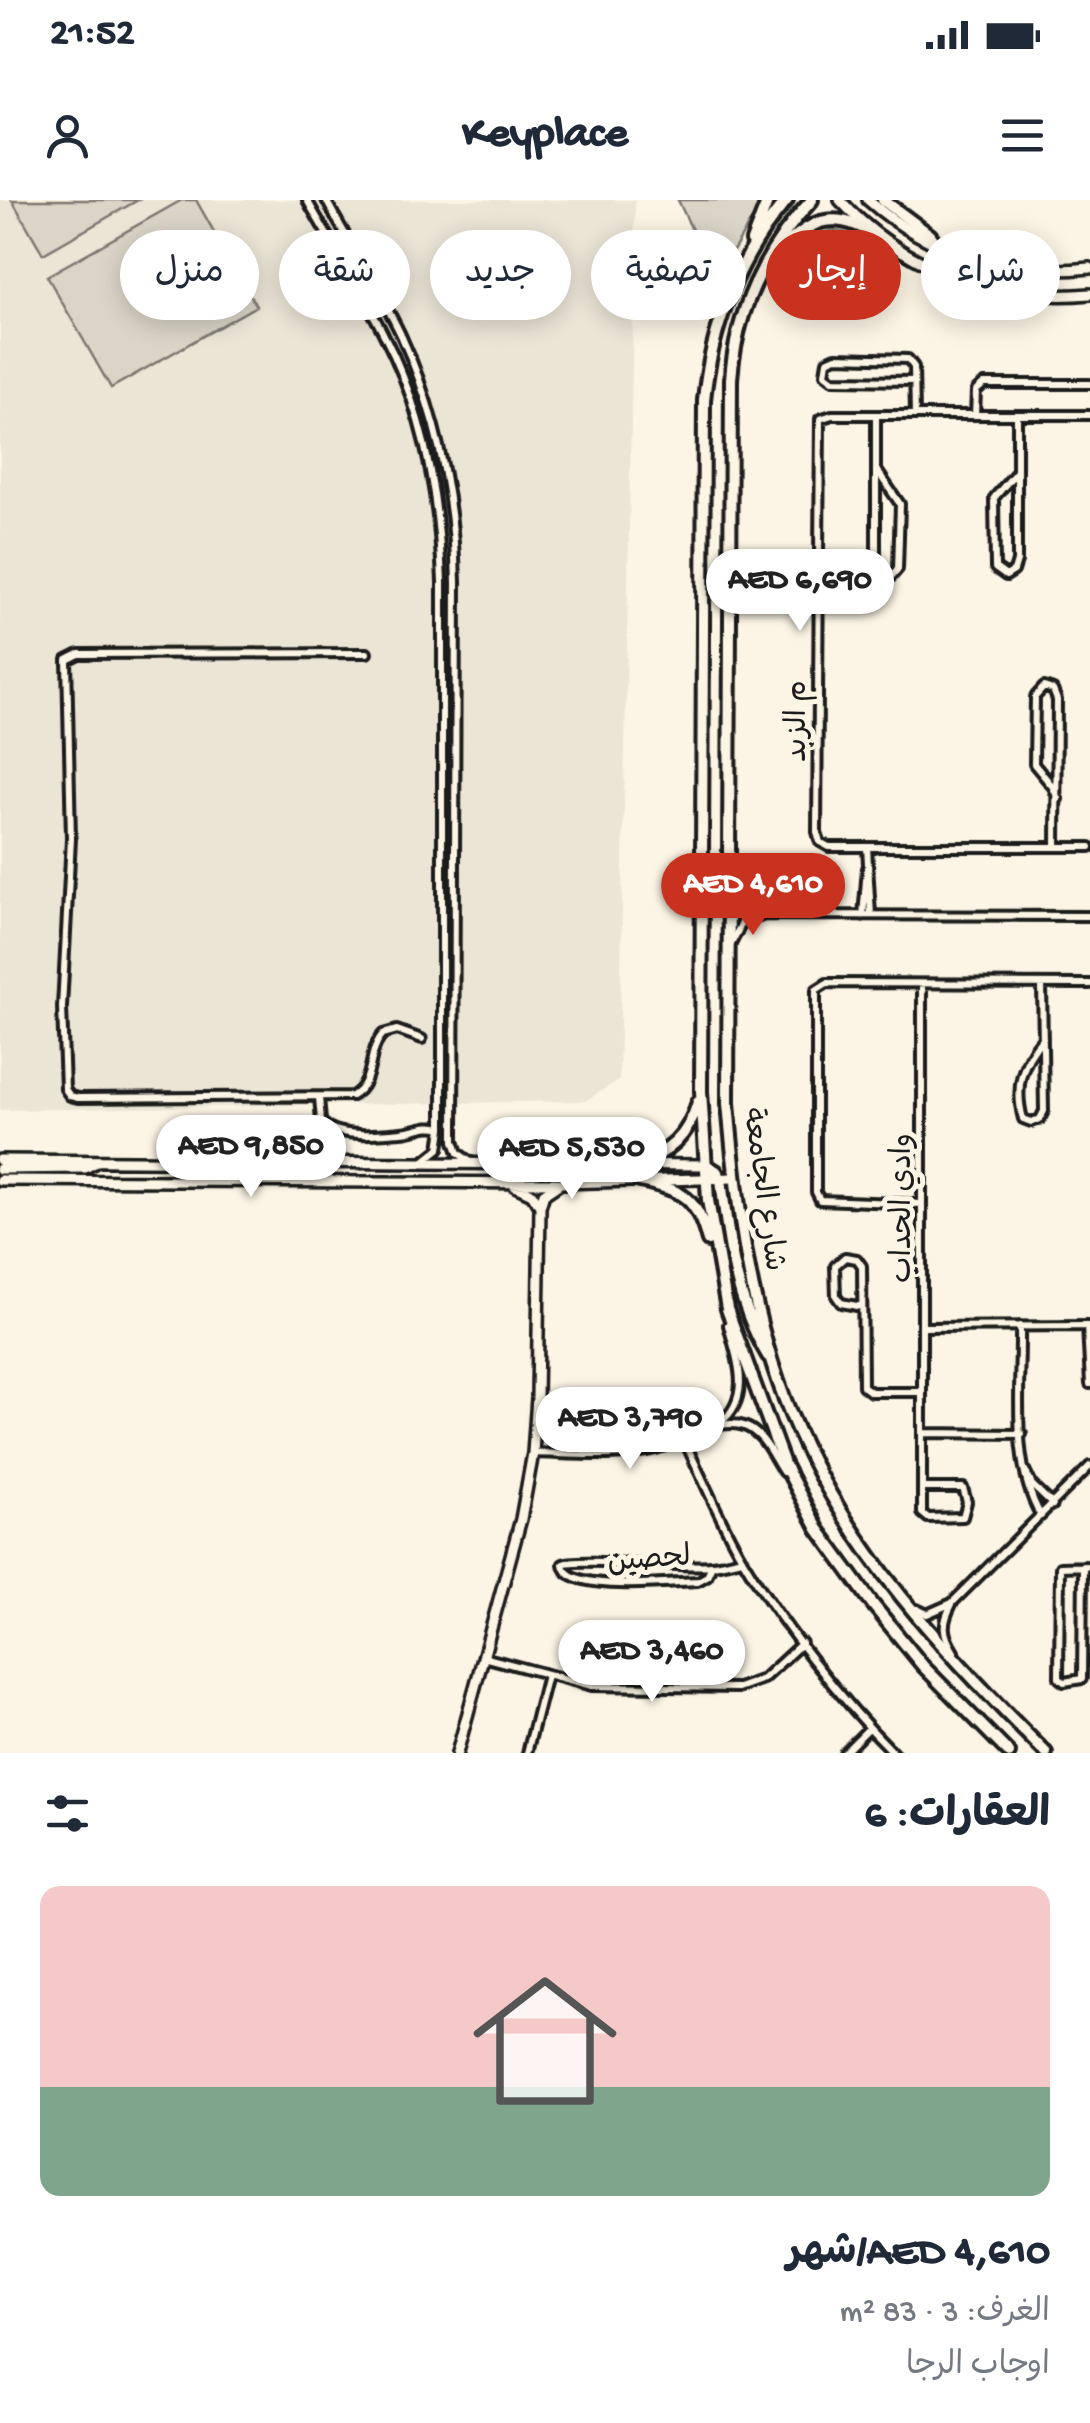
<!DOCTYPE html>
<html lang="ar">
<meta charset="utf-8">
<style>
:root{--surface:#fff;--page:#f6f6f7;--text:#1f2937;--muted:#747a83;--accent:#c8321e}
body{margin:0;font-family:"Gochi Hand","Playpen Sans Arabic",sans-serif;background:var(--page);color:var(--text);direction:rtl;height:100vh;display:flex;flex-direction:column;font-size:38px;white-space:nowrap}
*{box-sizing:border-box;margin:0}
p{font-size:32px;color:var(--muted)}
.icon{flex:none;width:55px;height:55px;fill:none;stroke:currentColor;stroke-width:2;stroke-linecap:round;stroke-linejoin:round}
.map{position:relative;height:1553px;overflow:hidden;direction:ltr}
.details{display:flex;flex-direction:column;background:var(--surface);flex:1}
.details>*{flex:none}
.banner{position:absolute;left:30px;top:30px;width:1030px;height:90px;direction:rtl;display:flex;gap:20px}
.price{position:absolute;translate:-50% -85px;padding:0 22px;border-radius:35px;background:#fff;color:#222;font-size:32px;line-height:65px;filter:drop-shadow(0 2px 5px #0008)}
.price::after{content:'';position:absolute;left:50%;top:60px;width:30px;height:22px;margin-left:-15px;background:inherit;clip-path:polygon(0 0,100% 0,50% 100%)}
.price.current{background:var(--accent);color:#fff}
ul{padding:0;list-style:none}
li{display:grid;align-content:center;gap:20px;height:530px;padding:0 40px}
li span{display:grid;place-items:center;height:310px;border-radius:20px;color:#555}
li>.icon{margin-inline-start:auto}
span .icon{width:180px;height:180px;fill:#fffc;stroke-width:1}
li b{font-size:42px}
h2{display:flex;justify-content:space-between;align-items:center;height:120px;padding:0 40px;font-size:42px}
.chip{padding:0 35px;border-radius:45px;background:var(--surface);box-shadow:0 5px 25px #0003;font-size:35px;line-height:90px}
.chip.current{background:var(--accent);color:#fff}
.status{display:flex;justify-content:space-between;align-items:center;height:70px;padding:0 50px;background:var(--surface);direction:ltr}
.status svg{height:28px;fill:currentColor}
header{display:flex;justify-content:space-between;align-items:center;height:130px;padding:0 40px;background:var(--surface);font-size:45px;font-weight:700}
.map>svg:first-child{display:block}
.built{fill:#ebe5d6}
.green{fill:#dbd5c8;stroke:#7c7872;stroke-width:2.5}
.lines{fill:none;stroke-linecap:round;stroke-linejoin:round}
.street-casing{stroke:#1c1c1c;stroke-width:14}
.secondary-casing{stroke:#1c1c1c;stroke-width:16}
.primary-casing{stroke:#1c1c1c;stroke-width:18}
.street{stroke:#fcf5e5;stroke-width:6}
.secondary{stroke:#fcf5e5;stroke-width:9}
.primary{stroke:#fcf5e5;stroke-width:10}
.labels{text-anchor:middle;stroke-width:10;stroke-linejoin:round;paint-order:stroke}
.street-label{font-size:30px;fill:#1c1c1c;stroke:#fcf5e5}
</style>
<div class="status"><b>21:52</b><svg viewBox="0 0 49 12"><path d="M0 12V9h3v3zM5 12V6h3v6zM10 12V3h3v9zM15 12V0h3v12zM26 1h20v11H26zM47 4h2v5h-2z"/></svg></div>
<header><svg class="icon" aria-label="menu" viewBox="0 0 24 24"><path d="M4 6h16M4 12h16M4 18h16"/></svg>Keyplace<svg class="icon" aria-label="person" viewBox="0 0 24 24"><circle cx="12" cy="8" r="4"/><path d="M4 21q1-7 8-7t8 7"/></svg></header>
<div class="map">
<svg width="1090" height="1553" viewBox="0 0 1090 1553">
<rect width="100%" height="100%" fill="#fcf5e5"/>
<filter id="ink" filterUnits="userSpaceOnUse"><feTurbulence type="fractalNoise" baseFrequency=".01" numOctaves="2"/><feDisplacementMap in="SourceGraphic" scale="20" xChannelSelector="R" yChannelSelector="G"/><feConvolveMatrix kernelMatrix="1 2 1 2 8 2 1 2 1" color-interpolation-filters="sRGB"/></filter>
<g filter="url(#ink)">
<path class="built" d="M 0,0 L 635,0 L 619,880 L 585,901 L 0,910 Z"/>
<path class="green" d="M 12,0 L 138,0 L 43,54 Z
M 182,0 L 196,0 L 256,106 L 111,188 L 47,76 Z
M 678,0 L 759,0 L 757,11 L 730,56 L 709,66 Z
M 832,30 L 851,34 C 855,44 860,56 855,66 C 849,80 797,100 782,103 L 776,90 C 790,62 801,38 832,30 Z"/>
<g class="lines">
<defs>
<path id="street" d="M 307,0 C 332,45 361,89 384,135 C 424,211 439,297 442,382 L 442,928 L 439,949 L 424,961
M 326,0 C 350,45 379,89 401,135 C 437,214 454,296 456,382 L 454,941 L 458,953 L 472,963
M 914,181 L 833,180 L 825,174 L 827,161 L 836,157 L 908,159 L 914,167 L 915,215
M 876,215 L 876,368 L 879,374 L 891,377 L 898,369 L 900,304 L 878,272
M 975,215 L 976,191 L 984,184 L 1090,184
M 1017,215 L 1017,361 L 1014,371 L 1006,376 L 995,368 L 994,298 L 1017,271
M 1090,215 L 832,215 L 820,219 L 817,632 L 820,642 L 829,647 L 1090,647
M 367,453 L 79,454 L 67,460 L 71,639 L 62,807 L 65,889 L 70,896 L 78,898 L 352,896 C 376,883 366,852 383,834 L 397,830 L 422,839
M 867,647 L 871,715
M 1056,647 L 1057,500 L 1053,490 L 1044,487 L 1035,497 L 1034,564 L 1053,587 L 1058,599
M 731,693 L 741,706 L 766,713
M 863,716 L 867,668
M 731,744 L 742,723 L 765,715 L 1090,716
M 1042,784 L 1044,911 L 1040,919 L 1031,922 L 1023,919 C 1014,885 1022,863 1043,838
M 319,897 L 321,921 C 336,939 378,934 401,932 C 417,931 426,923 442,928
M 922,1004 L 820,1000 L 816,992 L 816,790 L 827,783 L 1090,784
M 862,1107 L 841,1103 L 836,1096 L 835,1066 L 845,1057 L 857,1059 L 862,1066 L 863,1186 L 871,1192 L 922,1192
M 1020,1126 C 1021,1186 1010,1264 1041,1316
M 1087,1126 L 1090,1184
M 922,1127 L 1090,1126
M 720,1223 C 753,1197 737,1160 728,1125
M 922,1233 L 1022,1234
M 684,1240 C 703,1279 720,1321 742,1358 C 779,1421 842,1501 894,1553
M 533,1253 C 573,1254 617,1259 656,1249 C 682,1242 717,1217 744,1226 C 764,1233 772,1256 783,1272
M 1025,1270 L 1032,1285 L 1053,1305
M 922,1288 L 963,1288 L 967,1302 L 963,1317 L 928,1318 L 922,1313 L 922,784
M 712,1365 L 707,1376 L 698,1381 C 673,1382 565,1394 563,1364 C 575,1357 685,1368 711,1365 C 722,1364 732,1361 742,1359
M 1083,1366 L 1082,1479 L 1064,1482 L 1059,1478 L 1060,1367 L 1090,1366
M 952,1404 C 942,1423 942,1433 954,1452
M 917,1409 L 927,1414 L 952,1403 L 1090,1266
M 483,1457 L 592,1486 L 738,1488 L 763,1479 L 802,1443
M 527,1553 L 547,1475
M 844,1553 L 869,1528"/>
<path id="secondary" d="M 840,0 C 903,69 997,103 1090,94
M 868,0 C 929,54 1009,77 1090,68
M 0,960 L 706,965
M 0,969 L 85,968 L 96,962
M 0,980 L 562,983 L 734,978
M 515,986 L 532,994 L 540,1006
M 457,1553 L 521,1319 L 533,1253 L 537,1198 L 540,1007 L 544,994 L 559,984"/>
<path id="primary" d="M 787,0 C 739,55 711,128 704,200 L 701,891 L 708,1000 L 727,1109 L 784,1264 L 818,1329 L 874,1406 L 923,1466 L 1009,1553
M 812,0 C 765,50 736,111 731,179 L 728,903 C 737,1007 750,1117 791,1215 C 846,1348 945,1453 1046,1553
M 883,0 L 930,35 L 939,47
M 752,41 L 768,0
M 774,55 C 812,22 825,8 874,33
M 635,965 C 669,953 688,937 698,902
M 706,965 L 716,971 L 721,979 C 728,1041 736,1102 768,1156
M 640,981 C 683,990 697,998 708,1041"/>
</defs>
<use href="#street" class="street-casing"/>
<use href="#secondary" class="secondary-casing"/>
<use href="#primary" class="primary-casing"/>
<use href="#street" class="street"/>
<use href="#secondary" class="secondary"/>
<use href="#primary" class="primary"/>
</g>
</g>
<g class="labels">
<g class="street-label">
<text transform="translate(795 521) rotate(-90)" y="10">م الزبد</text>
<text transform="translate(766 989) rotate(82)" y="10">شارع الجامعة</text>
<text transform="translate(900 1008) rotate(-90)" y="10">وادي الحداب</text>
<text transform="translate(649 1357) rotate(-4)" y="10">لحصين</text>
</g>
</g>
</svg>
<b class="price" style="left:800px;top:434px">AED 6,690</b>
<b class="price current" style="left:753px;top:738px">AED 4,610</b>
<b class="price" style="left:251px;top:1000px">AED 9,850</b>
<b class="price" style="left:572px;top:1002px">AED 5,530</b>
<b class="price" style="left:630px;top:1272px">AED 3,790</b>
<b class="price" style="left:652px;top:1505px">AED 3,460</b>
<div class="banner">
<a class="chip">شراء</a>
<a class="chip current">إيجار</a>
<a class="chip">تصفية</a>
<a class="chip">جديد</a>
<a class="chip">شقة</a>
<a class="chip">منزل</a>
</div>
</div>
<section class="details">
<h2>العقارات: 6<svg class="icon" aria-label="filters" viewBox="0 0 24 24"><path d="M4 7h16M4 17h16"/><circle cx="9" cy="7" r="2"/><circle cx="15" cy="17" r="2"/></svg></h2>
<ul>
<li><span style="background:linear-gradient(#f6c9c9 65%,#7fa58c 0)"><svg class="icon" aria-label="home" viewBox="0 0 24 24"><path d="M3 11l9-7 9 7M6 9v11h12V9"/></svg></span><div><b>AED 4,610/شهر</b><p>الغرف: 3 · 83 m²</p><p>اوجاب الرجا</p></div></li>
</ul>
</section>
